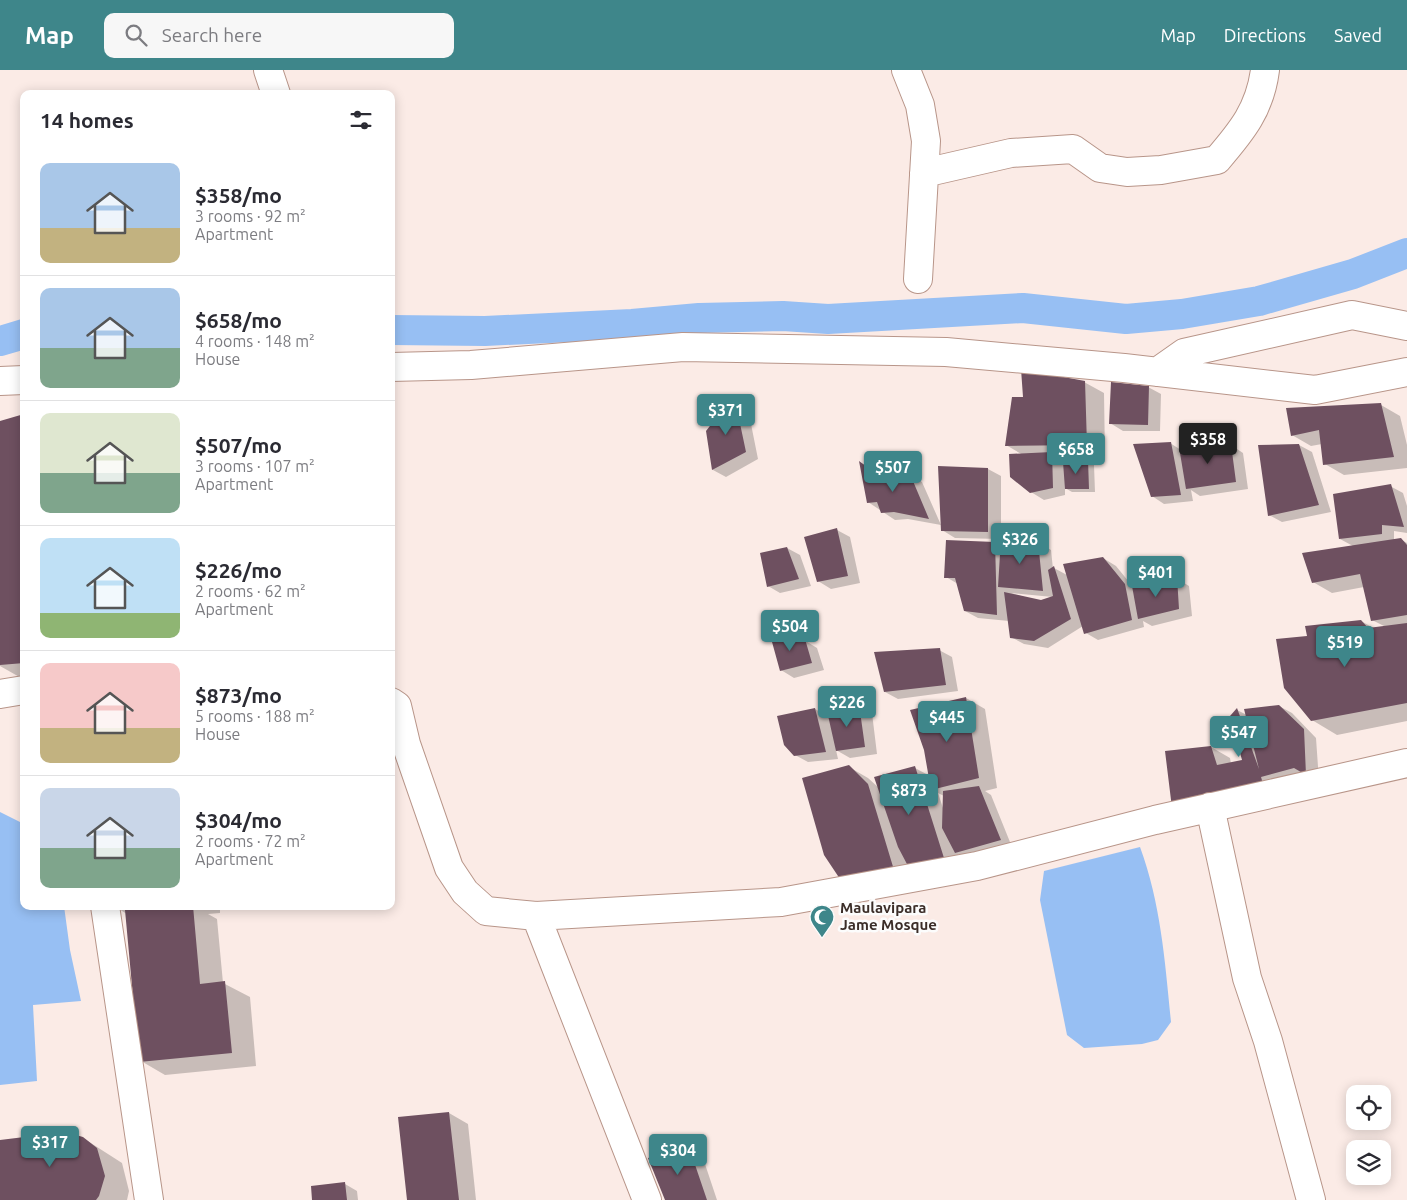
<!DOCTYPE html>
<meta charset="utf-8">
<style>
:root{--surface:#fff;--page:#f7f7f7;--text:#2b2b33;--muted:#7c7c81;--line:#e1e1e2;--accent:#3e868a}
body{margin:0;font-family:Ubuntu,sans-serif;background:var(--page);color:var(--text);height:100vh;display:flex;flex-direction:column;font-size:19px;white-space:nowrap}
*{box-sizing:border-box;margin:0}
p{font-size:16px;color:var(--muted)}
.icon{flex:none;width:28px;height:28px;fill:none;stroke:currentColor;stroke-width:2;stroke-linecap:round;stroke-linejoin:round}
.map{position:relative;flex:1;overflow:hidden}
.sheet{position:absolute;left:20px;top:20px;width:375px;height:820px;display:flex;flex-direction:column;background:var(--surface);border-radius:10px;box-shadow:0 2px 12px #0003}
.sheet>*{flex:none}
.fabs{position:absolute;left:1346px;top:1015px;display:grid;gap:10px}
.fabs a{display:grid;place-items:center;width:45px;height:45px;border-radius:10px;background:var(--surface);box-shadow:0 2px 12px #0003;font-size:25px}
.price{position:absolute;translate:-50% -42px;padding:0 11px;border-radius:5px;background:var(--accent);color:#fff;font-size:16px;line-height:32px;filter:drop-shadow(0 1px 2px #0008)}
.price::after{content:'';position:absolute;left:50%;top:30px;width:15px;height:11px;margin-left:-8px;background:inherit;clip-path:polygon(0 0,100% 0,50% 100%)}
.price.selected{background:#222;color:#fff}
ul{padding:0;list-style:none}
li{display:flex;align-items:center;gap:15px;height:125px;padding:0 20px}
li+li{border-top:1px solid var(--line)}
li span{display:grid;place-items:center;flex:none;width:140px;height:100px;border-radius:10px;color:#555}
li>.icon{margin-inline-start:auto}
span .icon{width:60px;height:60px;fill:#fffc;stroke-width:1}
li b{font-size:21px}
h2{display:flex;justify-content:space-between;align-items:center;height:60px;padding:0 20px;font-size:21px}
header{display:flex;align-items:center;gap:30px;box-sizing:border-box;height:70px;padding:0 25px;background:var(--accent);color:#fff}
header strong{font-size:24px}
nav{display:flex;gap:28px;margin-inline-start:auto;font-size:18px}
.search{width:350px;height:45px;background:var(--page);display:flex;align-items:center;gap:12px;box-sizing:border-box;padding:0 18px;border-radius:10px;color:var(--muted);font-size:19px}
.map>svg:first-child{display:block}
.water{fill:#97bff3}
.shadow{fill:#0003;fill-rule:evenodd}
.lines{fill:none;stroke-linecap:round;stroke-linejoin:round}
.canal{stroke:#97bff3;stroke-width:30}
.building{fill:#6e5060}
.minor-casing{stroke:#b89589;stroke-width:30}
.minor{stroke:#fff;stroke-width:28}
.labels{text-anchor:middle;stroke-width:5;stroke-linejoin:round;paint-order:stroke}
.poi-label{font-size:15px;font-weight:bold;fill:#3b2d28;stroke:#fcfcfc;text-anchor:start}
</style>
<header>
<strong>Map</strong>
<div class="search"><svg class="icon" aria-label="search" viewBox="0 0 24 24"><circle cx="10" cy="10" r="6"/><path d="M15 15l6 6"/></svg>Search here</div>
<nav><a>Map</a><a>Directions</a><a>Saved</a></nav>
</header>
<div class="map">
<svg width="1407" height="1130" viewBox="0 0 1407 1130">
<rect width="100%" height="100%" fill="#fbebe6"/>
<path class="water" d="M 0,742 L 24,754 L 24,836 L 64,836 L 70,880 L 81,931 L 33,935 L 37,1011 L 0,1015 Z
M 1140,777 C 1161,834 1165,892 1171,952 L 1158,970 L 1142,974 L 1084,978 L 1067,965 L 1040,830 L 1044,801 Z"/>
<path class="shadow" d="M 1084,312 L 1104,323 L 1105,386 L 1056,386 L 1064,390 L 1064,393 L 1088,391 L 1094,395 L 1095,422 L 1072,422 L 1065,418 L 1065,425 L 1044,430 L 1031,422 L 1023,385 L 1006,375 L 1025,328 Z
M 1148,317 L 1161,324 L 1160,361 L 1123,361 L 1110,353 Z
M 735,327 L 747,334 L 758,389 L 726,407 L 713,400 L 708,361 Z
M 1381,335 L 1400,346 L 1407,375 L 1407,398 L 1344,405 L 1325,394 L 1322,374 L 1311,376 L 1292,365 Z
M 24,345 L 24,609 L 23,609 L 0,596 L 0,353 Z
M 1170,373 L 1181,380 L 1231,375 L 1243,383 L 1248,419 L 1200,426 L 1191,420 L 1193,431 L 1164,434 L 1152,426 Z
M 1299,375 L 1312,382 L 1331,442 L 1282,452 L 1269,445 Z
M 861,394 L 876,403 L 909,405 L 922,412 L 941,455 L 908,449 L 895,450 L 868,432 Z
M 940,398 L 988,399 L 1001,406 L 1001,469 L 955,468 L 942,460 Z
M 1390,416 L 1403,423 L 1407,436 L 1407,463 L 1394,461 L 1394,470 L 1400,469 L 1407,473 L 1407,651 L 1337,665 L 1312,650 L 1309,567 L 1361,551 L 1375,559 L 1386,557 L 1372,550 L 1364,517 L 1332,523 L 1313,512 L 1353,476 L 1340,469 Z
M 837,460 L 850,467 L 860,513 L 831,519 L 818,511 Z
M 1038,472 L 1051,480 L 1053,499 L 1054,498 L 1067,505 L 1103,488 L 1116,496 L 1133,517 L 1176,508 L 1189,516 L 1192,546 L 1152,556 L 1143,551 L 1144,557 L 1098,570 L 1086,563 L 1083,556 L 1048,578 L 1024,574 L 1011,567 L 1009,551 L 978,548 L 965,541 L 958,514 L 946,507 L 995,473 L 1001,477 ZM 1011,523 L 1053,527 L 1041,532 Z
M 787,478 L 800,485 L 811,516 L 780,523 L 768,516 Z
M 780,564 L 793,572 L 804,570 L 817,578 L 824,600 L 794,608 L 781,600 Z
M 939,580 L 952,587 L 958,621 L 898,629 L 885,622 Z
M 966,628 L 985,639 L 997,718 L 985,721 L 991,725 L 1012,777 L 969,790 L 958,784 L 963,798 L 861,820 L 849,697 L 868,708 L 879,718 L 915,698 L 930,706 ZM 938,723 L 944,726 L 943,738 Z
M 859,635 L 872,643 L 877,684 L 850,688 L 836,680 L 838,689 L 808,692 L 795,685 L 815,639 L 829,647 Z
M 1279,636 L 1292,643 L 1316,668 L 1319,711 L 1192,749 L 1211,677 L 1230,688 L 1231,694 L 1243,691 L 1237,640 L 1247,645 Z
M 114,836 L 220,836 L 220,843 L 208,844 L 217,849 L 223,913 L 250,927 L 256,996 L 165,1005 L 141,991 L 127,844 Z
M 449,1043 L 468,1054 L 476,1130 L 409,1130 Z
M 83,1068 L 122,1093 L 129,1121 L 127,1130 L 0,1130 L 0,1071 Z
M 689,1078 L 702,1085 L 717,1130 L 666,1130 Z
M 345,1114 L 357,1121 L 358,1130 L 314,1130 Z"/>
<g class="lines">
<path class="canal" d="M 391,260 L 485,261 L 632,254 L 699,248 L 783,246 L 828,249 L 1023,238 L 1126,249 L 1182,244 L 1259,231 L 1353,204 L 1407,183
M 0,271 L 24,264"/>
</g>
<path class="building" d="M 1021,299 L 1085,311 L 1087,375 L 1005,376 L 1012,327 L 1023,327 Z
M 1111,312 L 1149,316 L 1148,355 L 1109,354 Z
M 734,325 L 746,382 L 712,400 L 706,361 Z
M 1381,333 L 1394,387 L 1323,395 L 1319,360 L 1291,366 L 1286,338 Z
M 24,344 L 24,593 L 0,595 L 0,351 Z
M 1171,372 L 1181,425 L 1151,427 L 1133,374 Z
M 1231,374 L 1236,412 L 1186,419 L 1179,377 Z
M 1299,374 L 1319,435 L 1268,446 L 1258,375 Z
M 1052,382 L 1053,418 L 1030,423 L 1010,407 L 1009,384 Z
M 1088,390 L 1089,419 L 1065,419 L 1063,392 Z
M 859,391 L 874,402 L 910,404 L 929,449 L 894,442 L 881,443 L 877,432 L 867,433 Z
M 938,396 L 988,398 L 988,462 L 941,461 Z
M 1391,414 L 1404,457 L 1382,455 L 1382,464 L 1339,469 L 1333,424 Z
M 837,458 L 848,506 L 817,512 L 804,467 Z
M 1001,468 L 1038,471 L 1043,521 L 998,517 Z
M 1401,468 L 1407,475 L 1407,545 L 1371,551 L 1360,504 L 1312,513 L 1302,483 Z
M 946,470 L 995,472 L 997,545 L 964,541 L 955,508 L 944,508 Z
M 787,477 L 799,509 L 767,517 L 760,483 Z
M 1103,487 L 1125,514 L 1132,550 L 1084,564 L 1063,494 Z
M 1054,496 L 1071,549 L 1034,571 L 1010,568 L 1004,522 L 1041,530 L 1053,526 L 1048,500 Z
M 1177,507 L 1179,539 L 1138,549 L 1132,516 Z
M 1361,550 L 1368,558 L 1407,553 L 1407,633 L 1311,651 L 1284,618 L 1276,569 L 1307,566 L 1305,556 Z
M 769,561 L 780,563 L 785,572 L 805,569 L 812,593 L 780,601 Z
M 940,578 L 946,615 L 884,622 L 874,582 Z
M 966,627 L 979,708 L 931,720 L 924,680 L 910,640 Z
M 859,634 L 865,677 L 836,681 L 827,641 Z
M 1279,635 L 1304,659 L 1306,705 L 1294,698 L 1261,707 L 1264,717 L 1172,738 L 1165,681 L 1211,676 L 1217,695 L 1242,690 L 1230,646 L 1237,638 L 1259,699 L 1244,639 Z
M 815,638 L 826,682 L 794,686 L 784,675 L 777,646 Z
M 849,695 L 868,714 L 894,800 L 840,809 L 824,785 L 802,708 Z
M 915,696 L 944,788 L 908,796 L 898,777 L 874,707 Z
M 979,716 L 1001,770 L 955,783 L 942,758 L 943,721 Z
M 161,836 L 193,836 L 200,914 L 225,911 L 232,983 L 139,992 L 125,840 Z
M 449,1042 L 459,1130 L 407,1130 L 398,1047 Z
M 65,1062 L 83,1067 L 97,1078 L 105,1106 L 99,1126 L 96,1130 L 0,1130 L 0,1070 Z
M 689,1077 L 707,1130 L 665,1130 L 648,1088 Z
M 345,1112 L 347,1130 L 312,1130 L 311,1116 Z"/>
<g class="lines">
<defs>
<path id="minor" d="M 268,0 L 276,24
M 906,0 L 920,35 L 926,71 L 918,209
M 924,103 L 1011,83 L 1073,79 L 1100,98 L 1127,102 L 1161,100 L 1217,90 C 1242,61 1260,39 1265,0
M 391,297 L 471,295 L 683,277 L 946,282 L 1124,298 L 1315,320 L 1407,302
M 1157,302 L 1184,283 L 1352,245 L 1407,256
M 0,311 L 24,310
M 0,624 L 24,620
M 391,632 L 397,636 L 406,674 L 449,798 L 465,822 L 486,841 L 536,846 L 781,832 L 977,796 L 1155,750 L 1407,693
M 1210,737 L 1247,908 L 1268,971 L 1311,1130
M 105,836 L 149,1130
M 536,846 L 647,1130"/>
</defs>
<use href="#minor" class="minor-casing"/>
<use href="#minor" class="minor"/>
</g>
<defs>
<symbol id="mosque-pin" viewBox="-11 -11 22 30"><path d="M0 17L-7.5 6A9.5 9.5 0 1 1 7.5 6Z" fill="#3e868a" stroke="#fcfcfc"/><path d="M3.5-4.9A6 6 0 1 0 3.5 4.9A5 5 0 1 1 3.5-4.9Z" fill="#fff"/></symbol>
</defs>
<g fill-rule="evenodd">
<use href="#mosque-pin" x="808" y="833" width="28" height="38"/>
</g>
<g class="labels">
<g class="poi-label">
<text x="840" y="843">Maulavipara<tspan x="840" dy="17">Jame Mosque</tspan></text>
</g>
</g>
</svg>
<div class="fabs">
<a><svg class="icon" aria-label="locate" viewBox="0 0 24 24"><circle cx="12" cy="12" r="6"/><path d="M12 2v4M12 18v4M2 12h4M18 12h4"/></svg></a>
<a><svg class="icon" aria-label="layers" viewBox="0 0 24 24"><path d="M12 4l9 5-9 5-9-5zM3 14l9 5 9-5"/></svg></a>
</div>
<b class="price" style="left:726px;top:366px">$371</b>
<b class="price selected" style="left:1208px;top:395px">$358</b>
<b class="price" style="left:1076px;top:405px">$658</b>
<b class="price" style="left:893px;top:423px">$507</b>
<b class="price" style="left:1020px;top:495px">$326</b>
<b class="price" style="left:1156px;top:528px">$401</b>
<b class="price" style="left:790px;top:582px">$504</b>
<b class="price" style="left:1345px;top:598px">$519</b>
<b class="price" style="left:847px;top:658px">$226</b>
<b class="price" style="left:947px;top:673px">$445</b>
<b class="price" style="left:1239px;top:688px">$547</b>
<b class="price" style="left:909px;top:746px">$873</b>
<b class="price" style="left:50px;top:1098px">$317</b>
<b class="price" style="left:678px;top:1106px">$304</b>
<section class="sheet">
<h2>14 homes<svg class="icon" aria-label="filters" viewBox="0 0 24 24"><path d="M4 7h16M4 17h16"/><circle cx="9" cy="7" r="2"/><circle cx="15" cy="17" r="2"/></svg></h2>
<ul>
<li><span style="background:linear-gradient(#a9c7e8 65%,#c2b280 0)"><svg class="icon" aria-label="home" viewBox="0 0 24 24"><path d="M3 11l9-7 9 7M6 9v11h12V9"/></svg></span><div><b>$358/mo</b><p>3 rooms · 92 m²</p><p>Apartment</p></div></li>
<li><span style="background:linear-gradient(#a9c7e8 60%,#7fa58c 0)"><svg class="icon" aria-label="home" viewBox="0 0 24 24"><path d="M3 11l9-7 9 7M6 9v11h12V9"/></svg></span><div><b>$658/mo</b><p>4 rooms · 148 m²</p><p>House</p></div></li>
<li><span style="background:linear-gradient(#dfe7d0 60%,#7fa58c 0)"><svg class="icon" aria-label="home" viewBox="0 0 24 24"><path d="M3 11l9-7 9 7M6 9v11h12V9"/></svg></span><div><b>$507/mo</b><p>3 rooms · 107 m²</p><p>Apartment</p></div></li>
<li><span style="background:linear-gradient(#bfe0f5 75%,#8fb573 0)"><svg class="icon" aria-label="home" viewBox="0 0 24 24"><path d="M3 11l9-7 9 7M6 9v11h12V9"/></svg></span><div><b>$226/mo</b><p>2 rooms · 62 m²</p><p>Apartment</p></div></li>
<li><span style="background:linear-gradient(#f6c9c9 65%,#c2b280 0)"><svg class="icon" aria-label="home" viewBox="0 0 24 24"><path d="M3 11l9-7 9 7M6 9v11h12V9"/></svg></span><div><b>$873/mo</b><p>5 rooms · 188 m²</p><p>House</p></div></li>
<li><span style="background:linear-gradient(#c9d6e8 60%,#7fa58c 0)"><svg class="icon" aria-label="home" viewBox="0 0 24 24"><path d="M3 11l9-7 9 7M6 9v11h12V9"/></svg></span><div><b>$304/mo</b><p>2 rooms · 72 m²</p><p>Apartment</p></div></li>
</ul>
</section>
</div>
